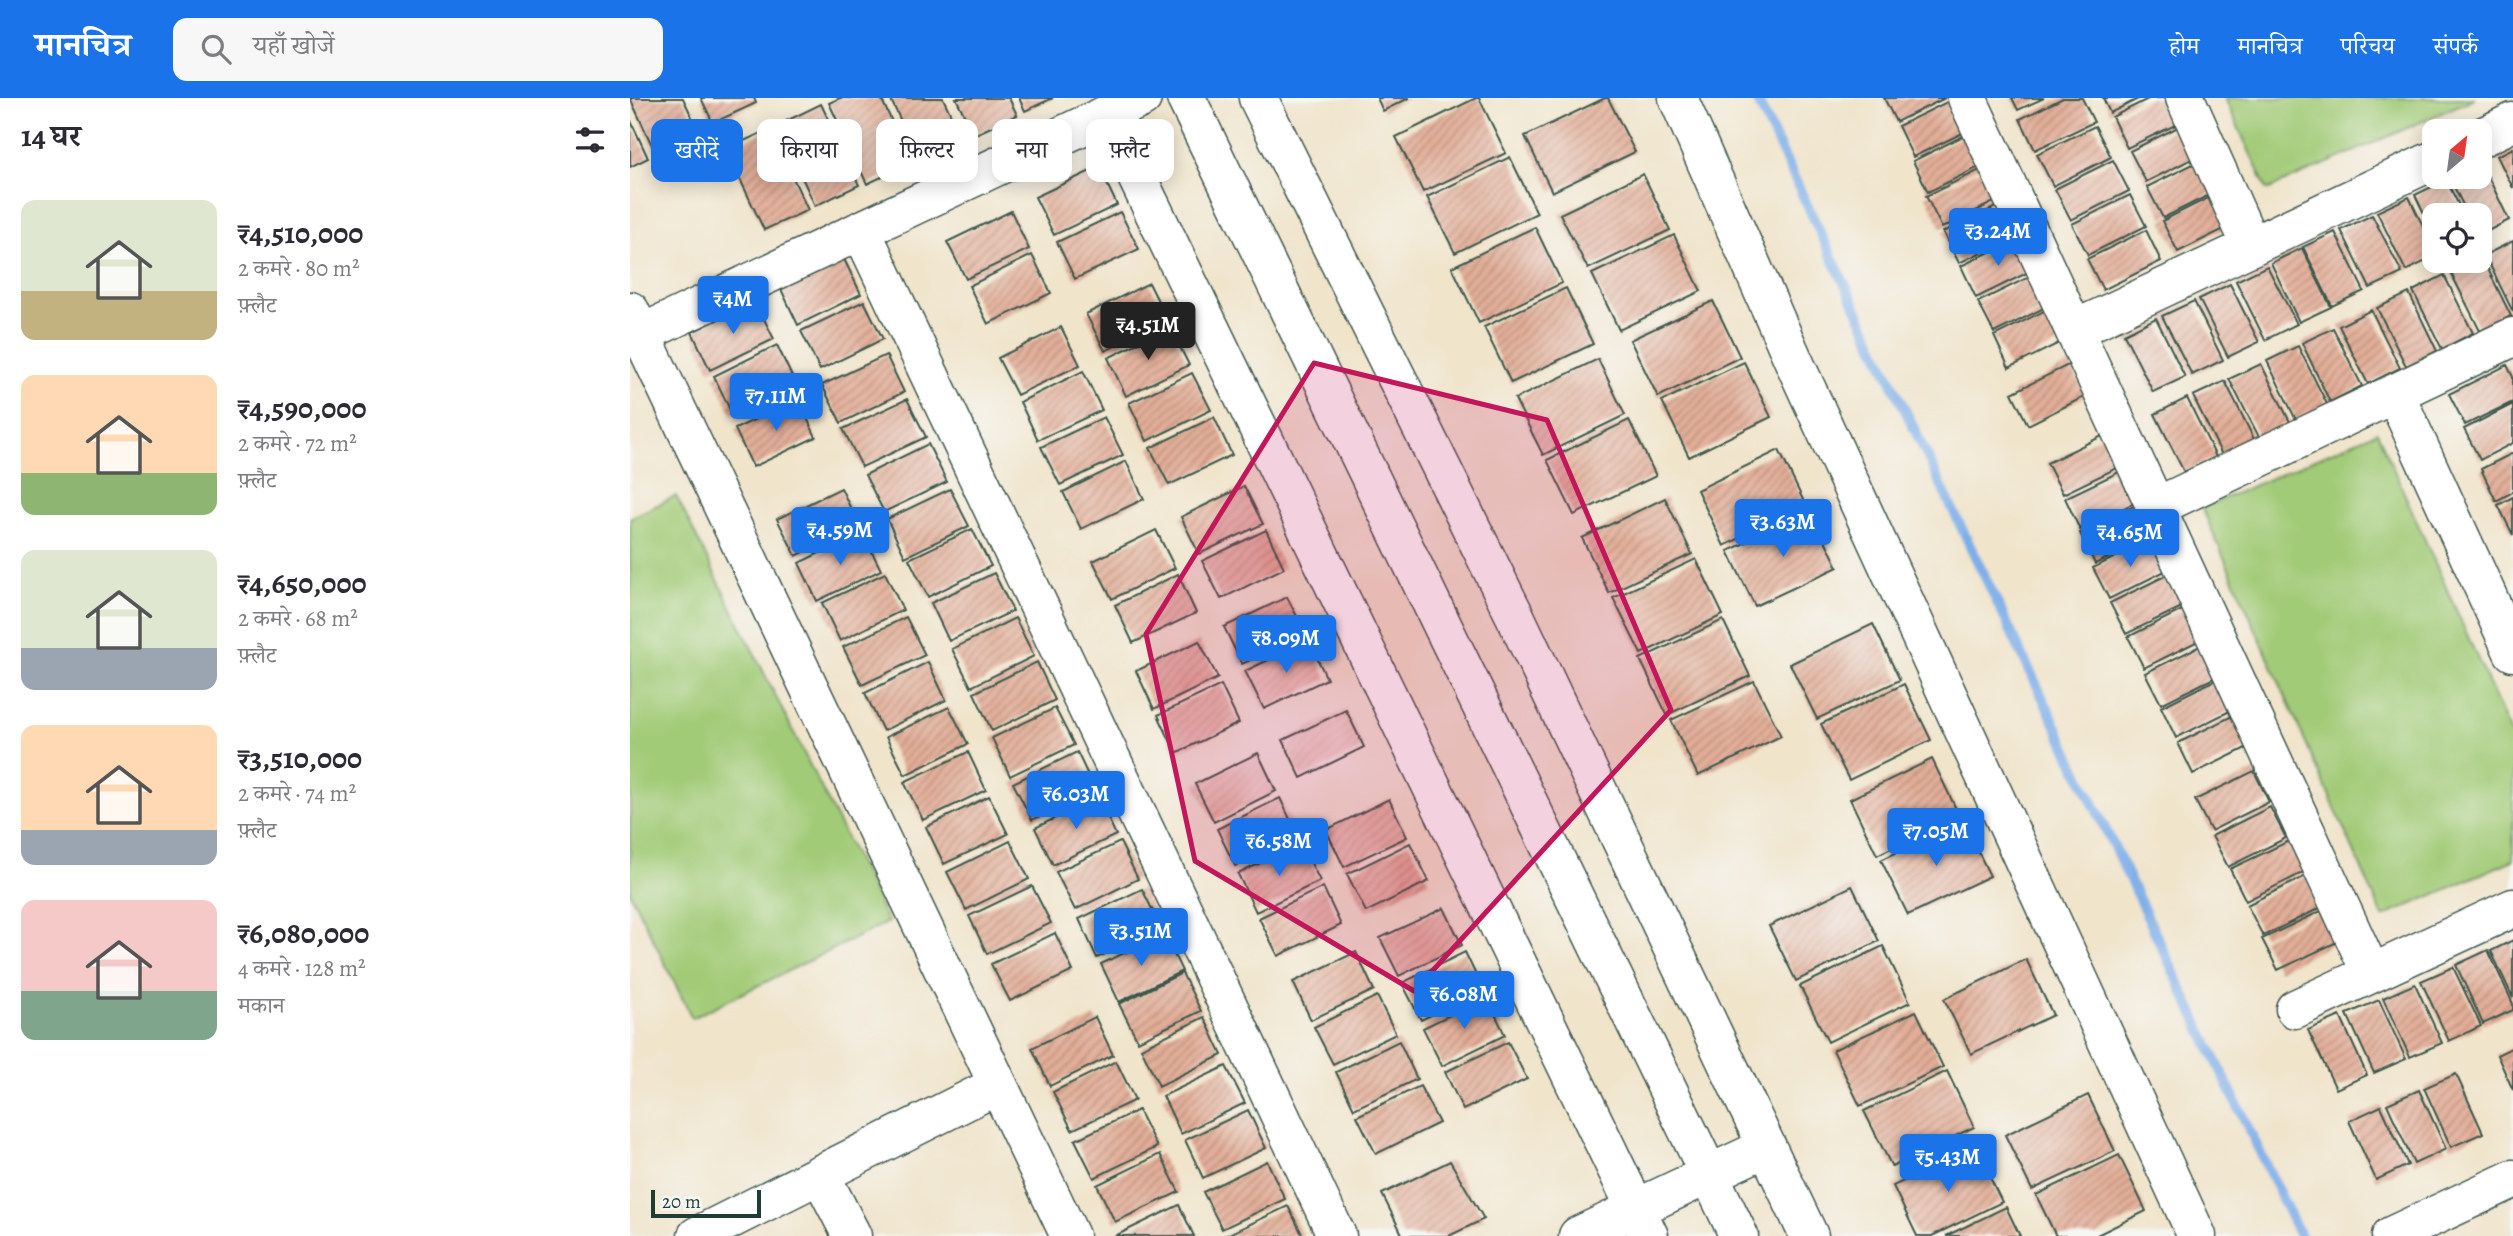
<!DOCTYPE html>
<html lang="hi">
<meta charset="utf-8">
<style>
:root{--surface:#fff;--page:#f7f7f7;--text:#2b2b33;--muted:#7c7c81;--accent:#1a73e8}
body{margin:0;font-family:Alegreya,"Noto Serif Devanagari",serif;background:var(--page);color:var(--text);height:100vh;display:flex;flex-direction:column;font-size:26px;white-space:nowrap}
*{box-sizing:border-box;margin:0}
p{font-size:23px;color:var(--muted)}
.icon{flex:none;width:38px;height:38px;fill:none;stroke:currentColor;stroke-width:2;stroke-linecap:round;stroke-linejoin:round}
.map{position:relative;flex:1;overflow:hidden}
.drawer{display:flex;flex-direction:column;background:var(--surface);width:630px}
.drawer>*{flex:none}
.guide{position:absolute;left:21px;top:21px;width:665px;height:63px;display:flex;gap:14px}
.needle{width:46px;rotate:29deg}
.buttons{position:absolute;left:1792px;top:21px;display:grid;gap:14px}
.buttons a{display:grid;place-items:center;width:70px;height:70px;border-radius:14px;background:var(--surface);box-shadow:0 4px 18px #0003;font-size:35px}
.scale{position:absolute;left:21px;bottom:18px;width:110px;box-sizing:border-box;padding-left:7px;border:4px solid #1f3d34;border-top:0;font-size:19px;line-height:24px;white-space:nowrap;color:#1f3d34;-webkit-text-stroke:5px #f6f6f2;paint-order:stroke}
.price{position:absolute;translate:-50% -60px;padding:0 16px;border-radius:7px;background:var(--accent);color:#fff;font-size:23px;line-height:46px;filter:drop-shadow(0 2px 4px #0008)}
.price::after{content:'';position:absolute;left:50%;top:42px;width:21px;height:16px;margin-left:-10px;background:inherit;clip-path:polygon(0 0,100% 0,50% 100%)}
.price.selected{background:#222;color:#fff}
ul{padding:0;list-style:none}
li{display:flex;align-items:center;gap:21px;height:175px;padding:0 21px}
li span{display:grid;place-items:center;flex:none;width:196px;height:140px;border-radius:14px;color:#555}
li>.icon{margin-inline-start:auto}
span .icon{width:84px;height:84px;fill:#fffc;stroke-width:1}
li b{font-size:30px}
h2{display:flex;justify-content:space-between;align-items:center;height:84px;padding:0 21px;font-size:30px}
.pill{padding:0 24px;border-radius:14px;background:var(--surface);box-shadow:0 4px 18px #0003;font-size:24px;line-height:63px}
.pill.selected{background:var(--accent);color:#fff}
header{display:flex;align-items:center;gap:42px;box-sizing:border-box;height:98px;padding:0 35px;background:var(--accent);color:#fff}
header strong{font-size:33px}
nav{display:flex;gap:38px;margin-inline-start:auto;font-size:24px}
.search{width:490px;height:63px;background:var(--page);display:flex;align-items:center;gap:18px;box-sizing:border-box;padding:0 24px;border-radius:14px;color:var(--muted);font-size:26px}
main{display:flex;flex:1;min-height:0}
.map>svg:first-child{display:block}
.park{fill:#a2cb77;stroke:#608456;stroke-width:2}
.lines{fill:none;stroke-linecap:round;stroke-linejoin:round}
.stream{stroke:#7daee9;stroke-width:10}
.building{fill:url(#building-hatch)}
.minor-casing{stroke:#3e564b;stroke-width:41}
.minor{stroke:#fff;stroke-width:38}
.marked{fill:#c2185b;fill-opacity:0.2;stroke:#c2185b;stroke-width:5;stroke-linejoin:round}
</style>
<header>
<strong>मानचित्र</strong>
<div class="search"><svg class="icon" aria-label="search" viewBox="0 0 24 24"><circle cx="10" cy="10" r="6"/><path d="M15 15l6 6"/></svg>यहाँ खोजें</div>
<nav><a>होम</a><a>मानचित्र</a><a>परिचय</a><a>संपर्क</a></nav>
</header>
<main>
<section class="drawer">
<h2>14 घर<svg class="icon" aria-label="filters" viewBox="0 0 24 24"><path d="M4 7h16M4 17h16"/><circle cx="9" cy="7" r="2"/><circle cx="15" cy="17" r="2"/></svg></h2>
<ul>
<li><span style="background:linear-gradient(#dfe7d0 65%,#c2b280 0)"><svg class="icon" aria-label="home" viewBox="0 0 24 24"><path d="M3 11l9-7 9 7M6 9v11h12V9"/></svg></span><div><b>₹4,510,000</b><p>2 कमरे · 80 m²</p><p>फ़्लैट</p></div></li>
<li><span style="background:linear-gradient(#ffd9b3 70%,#8fb573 0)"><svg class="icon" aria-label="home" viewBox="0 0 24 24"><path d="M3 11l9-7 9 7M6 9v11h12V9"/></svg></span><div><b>₹4,590,000</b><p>2 कमरे · 72 m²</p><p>फ़्लैट</p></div></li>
<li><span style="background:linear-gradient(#dfe7d0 70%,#9aa5b1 0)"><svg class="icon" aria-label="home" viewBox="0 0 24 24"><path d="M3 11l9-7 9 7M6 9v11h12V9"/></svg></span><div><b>₹4,650,000</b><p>2 कमरे · 68 m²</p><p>फ़्लैट</p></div></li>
<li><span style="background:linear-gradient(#ffd9b3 75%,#9aa5b1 0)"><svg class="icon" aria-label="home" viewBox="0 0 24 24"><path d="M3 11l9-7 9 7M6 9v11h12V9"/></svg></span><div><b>₹3,510,000</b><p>2 कमरे · 74 m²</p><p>फ़्लैट</p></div></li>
<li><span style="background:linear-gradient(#f6c9c9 65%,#7fa58c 0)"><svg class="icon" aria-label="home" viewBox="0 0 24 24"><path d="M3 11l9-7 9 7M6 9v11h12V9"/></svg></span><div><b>₹6,080,000</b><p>4 कमरे · 128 m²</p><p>मकान</p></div></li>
</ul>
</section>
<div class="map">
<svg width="1883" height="1138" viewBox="0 0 1883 1138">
<defs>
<pattern id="building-hatch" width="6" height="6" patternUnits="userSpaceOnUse" patternTransform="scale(1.75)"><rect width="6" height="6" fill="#e3ae98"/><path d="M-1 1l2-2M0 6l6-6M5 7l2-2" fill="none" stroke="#b78f7d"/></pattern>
</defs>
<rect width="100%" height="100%" fill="#f6f6f2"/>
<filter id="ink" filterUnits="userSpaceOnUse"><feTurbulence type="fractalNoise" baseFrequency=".0143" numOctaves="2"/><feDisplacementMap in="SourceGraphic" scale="14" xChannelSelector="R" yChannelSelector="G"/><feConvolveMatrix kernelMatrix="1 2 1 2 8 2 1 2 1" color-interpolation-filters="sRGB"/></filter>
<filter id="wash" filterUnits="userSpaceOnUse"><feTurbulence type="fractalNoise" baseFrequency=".00686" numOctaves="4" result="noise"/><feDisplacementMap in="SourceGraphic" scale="28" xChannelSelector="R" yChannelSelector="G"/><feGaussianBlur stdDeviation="1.57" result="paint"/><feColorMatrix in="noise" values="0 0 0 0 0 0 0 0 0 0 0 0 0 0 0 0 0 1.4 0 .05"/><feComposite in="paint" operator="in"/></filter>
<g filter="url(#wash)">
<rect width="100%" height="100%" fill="#f0e4cb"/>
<path class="park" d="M 1595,0 L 1845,0 L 1637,92 Z
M 1747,334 L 1883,640 L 1883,762 L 1753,819 L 1572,410 Z
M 46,398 L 258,824 L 62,920 L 0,795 L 0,420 Z"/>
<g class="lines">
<path class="stream" d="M 1126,0 L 1670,1138"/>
</g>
<g id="blocks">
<path class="building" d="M 0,0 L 53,0 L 70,36 L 26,56 Z
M 71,0 L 124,0 L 126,5 L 83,25 Z
M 210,0 L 251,0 L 281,65 L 237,86 L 199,5 Z
M 260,0 L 313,0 L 332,41 L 289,61 Z
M 326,0 L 379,0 L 387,17 L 344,37 Z
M 389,0 L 423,0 L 395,13 Z
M 747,0 L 779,0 L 753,13 Z
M 846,0 L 849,0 L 876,55 L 793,94 L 766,39 Z
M 975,0 L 978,0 L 1005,54 L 922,94 L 895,38 Z
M 1254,0 L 1315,0 L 1266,24 Z
M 1325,0 L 1341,31 L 1283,59 L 1268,28 Z
M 1382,0 L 1414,0 L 1388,12 Z
M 1433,0 L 1452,0 L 1464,24 L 1405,52 L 1390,21 Z
M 1473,0 L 1510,0 L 1480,15 Z
M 1520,0 L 1545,0 L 1556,22 L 1497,50 L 1482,19 Z
M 191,6 L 229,87 L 185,108 L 148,27 Z
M 0,21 L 18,60 L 0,69 Z
M 1558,24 L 1574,55 L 1516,84 L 1500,53 Z
M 1465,28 L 1481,59 L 1423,88 L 1407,56 Z
M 140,31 L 178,112 L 134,132 L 96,51 Z
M 1341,34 L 1357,65 L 1298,94 L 1283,63 Z
M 1883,50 L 1883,90 L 1867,58 Z
M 880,59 L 907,115 L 825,155 L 797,99 Z
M 1575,60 L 1591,91 L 1533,120 L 1517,89 Z
M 1483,62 L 1499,93 L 1441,122 L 1425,91 Z
M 1850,62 L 1879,122 L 1850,137 L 1850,117 L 1838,117 L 1819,79 L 1850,79 Z
M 469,69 L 487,107 L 424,137 L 405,99 Z
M 1354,70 L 1370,101 L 1312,130 L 1296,98 Z
M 1013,76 L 1040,132 L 958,171 L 930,116 Z
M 1816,82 L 1834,117 L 1804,117 L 1804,136 L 1785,97 Z
M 1590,94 L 1606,125 L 1548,154 L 1532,123 Z
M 1500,97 L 1516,128 L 1458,157 L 1442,126 Z
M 1779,99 L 1804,151 L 1804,159 L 1776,173 L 1747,114 Z
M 1372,106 L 1387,137 L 1329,165 L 1313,134 Z
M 381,113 L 399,151 L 336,181 L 317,144 Z
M 490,114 L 509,151 L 445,181 L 427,144 Z
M 1742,117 L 1772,175 L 1740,190 L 1711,132 Z
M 905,129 L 932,185 L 849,225 L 822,169 Z
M 1516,132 L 1531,163 L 1473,192 L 1457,161 Z
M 1705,134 L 1734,193 L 1702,208 L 1673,149 Z
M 1044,137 L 1071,193 L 989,232 L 962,176 Z
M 1390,139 L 1405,171 L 1346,200 L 1331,168 Z
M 1883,143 L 1883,214 L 1855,157 Z
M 1672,150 L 1701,209 L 1669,224 L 1641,165 Z
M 402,157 L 421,195 L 358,226 L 339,188 Z
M 213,159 L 231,196 L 168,227 L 150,189 Z
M 1852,159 L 1881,218 L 1850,233 L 1821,175 L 1845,163 L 1850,163 Z
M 1637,168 L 1667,226 L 1635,242 L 1606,183 Z
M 1407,175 L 1422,206 L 1364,235 L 1348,204 Z
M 1814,177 L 1843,235 L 1812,251 L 1783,193 Z
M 519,185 L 538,223 L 475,253 L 456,216 Z
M 1600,186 L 1629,244 L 1598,259 L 1569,201 Z
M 936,190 L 963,246 L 881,285 L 854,229 Z
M 1779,195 L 1807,253 L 1776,268 L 1747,210 Z
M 125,203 L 144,241 L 80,272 L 62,234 Z
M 234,203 L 253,241 L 190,272 L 171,233 Z
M 1083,203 L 1110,259 L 1028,299 L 1000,242 Z
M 1564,203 L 1593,262 L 1562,277 L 1532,218 Z
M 1422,209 L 1437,241 L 1379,270 L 1364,238 Z
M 1741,212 L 1770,270 L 1738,286 L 1709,228 Z
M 1526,220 L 1555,279 L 1523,294 L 1494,236 Z
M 431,229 L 450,267 L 387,297 L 368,260 Z
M 540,229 L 559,267 L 496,298 L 478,260 Z
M 1703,230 L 1732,288 L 1700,304 L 1672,245 Z
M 147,247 L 165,285 L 102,316 L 84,278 Z
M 1668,248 L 1697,306 L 1666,322 L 1637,263 Z
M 256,257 L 274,294 L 211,325 L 192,287 Z
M 968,261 L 995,317 L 913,357 L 885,301 Z
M 1114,264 L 1141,319 L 1059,359 L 1032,303 Z
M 1440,266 L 1456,298 L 1398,327 L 1382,295 Z
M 1631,266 L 1660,324 L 1629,339 L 1599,281 Z
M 1877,267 L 1883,279 L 1883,304 L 1835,327 L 1819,296 Z
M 453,273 L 472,312 L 408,342 L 390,304 Z
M 562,275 L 581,312 L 517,343 L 499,305 Z
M 1595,283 L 1624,341 L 1592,357 L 1563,298 Z
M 1557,300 L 1586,359 L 1554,374 L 1525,316 Z
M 168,301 L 186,339 L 123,369 L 105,331 Z
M 277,301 L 296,339 L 232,369 L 213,331 Z
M 1883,306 L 1883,345 L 1850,362 L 1834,331 Z
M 474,319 L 493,357 L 430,387 L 411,349 Z
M 584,319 L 602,357 L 539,387 L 520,350 Z
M 999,322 L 1026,378 L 944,417 L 917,362 Z
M 1476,336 L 1491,368 L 1433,396 L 1417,365 Z
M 298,346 L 317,384 L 254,414 L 235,377 Z
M 1149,352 L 1176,408 L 1094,448 L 1067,392 Z
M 1883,355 L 1883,394 L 1866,403 L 1851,371 Z
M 496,363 L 514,401 L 451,431 L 433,394 Z
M 1493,372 L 1508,403 L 1450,432 L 1435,400 Z
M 614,388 L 633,426 L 569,456 L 551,419 Z
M 211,390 L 229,428 L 166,458 L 147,421 Z
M 320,391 L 339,428 L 275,459 L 257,421 Z
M 1883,399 L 1883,437 L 1868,407 Z
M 1035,400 L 1062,456 L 979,495 L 952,440 Z
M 1508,406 L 1523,438 L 1465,466 L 1450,435 Z
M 1181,413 L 1208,469 L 1125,508 L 1098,453 Z
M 342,431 L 361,468 L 298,499 L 279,461 Z
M 526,432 L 545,470 L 482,501 L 463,463 Z
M 636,432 L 654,470 L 591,501 L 572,463 Z
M 232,434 L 251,472 L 187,503 L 169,465 Z
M 1522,441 L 1537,472 L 1479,501 L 1463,470 Z
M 1066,461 L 1093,517 L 1011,556 L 983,500 Z
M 255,475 L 273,512 L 210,543 L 192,505 Z
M 364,475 L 383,513 L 319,543 L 301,505 Z
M 548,476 L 566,515 L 503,545 L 485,507 Z
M 1539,476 L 1554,508 L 1496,536 L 1480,505 Z
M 657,499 L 676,536 L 612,566 L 594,529 Z
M 1556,510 L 1572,541 L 1514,570 L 1498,539 Z
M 276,519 L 295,557 L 232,587 L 213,549 Z
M 385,520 L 404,558 L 341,589 L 322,551 Z
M 1093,522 L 1120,578 L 1037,617 L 1010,561 Z
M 1243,526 L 1270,582 L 1187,621 L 1160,566 Z
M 569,543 L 588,580 L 524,611 L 506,573 Z
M 679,543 L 697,581 L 634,611 L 615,573 Z
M 1574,546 L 1590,577 L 1531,606 L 1515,575 Z
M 298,564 L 316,602 L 253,633 L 235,595 Z
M 407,564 L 425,602 L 362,633 L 344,595 Z
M 1589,580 L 1604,611 L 1546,640 L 1531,609 Z
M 1124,583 L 1151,638 L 1068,678 L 1041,622 Z
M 1274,586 L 1301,642 L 1219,682 L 1191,626 Z
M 591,587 L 609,625 L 546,655 L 528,617 Z
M 319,609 L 338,646 L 275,677 L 256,639 Z
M 425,610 L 444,647 L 380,678 L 362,640 Z
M 716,612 L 734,649 L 671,680 L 653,642 Z
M 1606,616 L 1622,647 L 1563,676 L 1548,645 Z
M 338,654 L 356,692 L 293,722 L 274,684 Z
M 447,654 L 465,692 L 402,722 L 383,685 Z
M 628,655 L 646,693 L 584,724 L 565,686 Z
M 1302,661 L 1329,717 L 1247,757 L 1220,701 Z
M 1624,673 L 1639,704 L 1581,733 L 1565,702 Z
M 359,698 L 378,736 L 314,766 L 296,729 Z
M 468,699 L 486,737 L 423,767 L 405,730 Z
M 650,700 L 668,738 L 605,768 L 587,731 Z
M 759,701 L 777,739 L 714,769 L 696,732 Z
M 1640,709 L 1656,740 L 1598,769 L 1582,738 Z
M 1333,722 L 1360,778 L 1278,817 L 1251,762 Z
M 380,743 L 399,781 L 336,812 L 317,774 Z
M 1659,743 L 1674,774 L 1616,803 L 1600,771 Z
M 490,744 L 508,781 L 445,812 L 426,774 Z
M 671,745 L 690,783 L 626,814 L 608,776 Z
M 780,745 L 799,783 L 736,814 L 717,776 Z
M 1676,778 L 1692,809 L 1633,838 L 1617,807 Z
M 402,788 L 421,825 L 357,856 L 339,818 Z
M 1222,788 L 1249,843 L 1166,883 L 1139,828 Z
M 693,789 L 711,827 L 648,858 L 629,820 Z
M 512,791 L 531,829 L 467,860 L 449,821 Z
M 814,810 L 832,847 L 769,878 L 750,840 Z
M 1691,813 L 1707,844 L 1648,872 L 1632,841 Z
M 425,835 L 443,873 L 380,903 L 361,866 Z
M 534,836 L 552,873 L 489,904 L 471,866 Z
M 1883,842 L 1883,900 L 1861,853 Z
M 1253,848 L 1280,904 L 1198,944 L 1170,888 Z
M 1858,852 L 1883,906 L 1883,912 L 1853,926 L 1826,867 Z
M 726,854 L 744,892 L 681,922 L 663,884 Z
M 835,854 L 853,892 L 791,922 L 772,885 Z
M 1396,861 L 1423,917 L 1341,956 L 1314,901 Z
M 1823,869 L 1851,928 L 1819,943 L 1791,883 Z
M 552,875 L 571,913 L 508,943 L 489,906 Z
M 1785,886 L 1812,945 L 1780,959 L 1753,900 Z
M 747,898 L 766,936 L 703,966 L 684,929 Z
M 857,899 L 875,937 L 812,968 L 793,930 Z
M 1749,902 L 1776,961 L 1744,975 L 1717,916 Z
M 1286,913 L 1313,969 L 1230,1008 L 1203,952 Z
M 1710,918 L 1737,977 L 1706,991 L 1678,932 Z
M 465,919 L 483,957 L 420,988 L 402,950 Z
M 574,919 L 592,957 L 529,988 L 511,950 Z
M 769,943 L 787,981 L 724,1011 L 706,974 Z
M 878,944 L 897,981 L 833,1012 L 815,974 Z
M 1883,949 L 1883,992 L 1867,957 Z
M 486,963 L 505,1002 L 442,1032 L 423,994 Z
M 596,968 L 615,1005 L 551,1036 L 533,998 Z
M 1317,973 L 1344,1029 L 1262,1069 L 1234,1013 Z
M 1826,976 L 1853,1035 L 1821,1049 L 1794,990 Z
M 790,988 L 809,1025 L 746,1056 L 727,1018 Z
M 1789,992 L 1816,1051 L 1784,1066 L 1757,1006 Z
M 1458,997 L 1485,1053 L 1402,1092 L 1375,1037 Z
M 1751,1008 L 1778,1067 L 1746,1082 L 1719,1023 Z
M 508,1012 L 527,1049 L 464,1080 L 445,1042 Z
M 618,1012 L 636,1050 L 573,1080 L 555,1042 Z
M 1345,1049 L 1372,1104 L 1302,1138 L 1287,1138 L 1263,1088 Z
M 530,1056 L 549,1094 L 485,1124 L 467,1087 Z
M 1489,1057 L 1516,1113 L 1465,1138 L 1426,1138 L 1406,1097 Z
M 637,1063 L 655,1101 L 592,1131 L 573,1094 Z
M 820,1063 L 854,1121 L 819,1138 L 773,1138 L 752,1096 Z
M 549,1107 L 564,1138 L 485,1138 Z
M 658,1108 L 673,1138 L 595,1138 Z
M 1376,1109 L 1390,1138 L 1316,1138 Z"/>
</g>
</g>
<g filter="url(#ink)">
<use href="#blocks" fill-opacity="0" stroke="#3e564b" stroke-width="2"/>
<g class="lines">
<defs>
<path id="minor" d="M 556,0 L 1109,1138
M 628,0 L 885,518 L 1179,1138
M 1048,0 L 1166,268 L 1567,1138
M 1337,0 L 1741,875
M 1555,0 L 1621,148
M 477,17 L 1019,1138
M 1850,40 L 1883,24
M 231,132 L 707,1138
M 0,213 L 440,1138
M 1444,232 L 1804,62
M 11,236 L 512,0
M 1765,296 L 1883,554
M 1526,409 L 1883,239
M 1665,911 L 1883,810
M 190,1076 L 222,1138
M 67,1138 L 368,987
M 948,1138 L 1137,1049
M 1761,1138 L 1883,1081"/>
</defs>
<use href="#minor" class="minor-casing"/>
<use href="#minor" class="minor"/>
</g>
</g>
<path class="marked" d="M 684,265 L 917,322 L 1041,612 L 784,893 L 565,763 L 516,536 Z"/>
</svg>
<div class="buttons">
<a><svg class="needle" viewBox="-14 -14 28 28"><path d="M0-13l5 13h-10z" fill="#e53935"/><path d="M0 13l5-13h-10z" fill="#7c7c81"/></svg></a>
<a><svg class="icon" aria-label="locate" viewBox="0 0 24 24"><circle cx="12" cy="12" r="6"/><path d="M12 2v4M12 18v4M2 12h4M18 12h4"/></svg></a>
</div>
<div class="scale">20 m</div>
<b class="price" style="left:1368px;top:170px">₹3.24M</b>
<b class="price" style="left:103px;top:238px">₹4M</b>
<b class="price selected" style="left:518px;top:264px">₹4.51M</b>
<b class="price" style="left:146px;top:335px">₹7.11M</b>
<b class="price" style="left:1153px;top:461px">₹3.63M</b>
<b class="price" style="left:210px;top:469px">₹4.59M</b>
<b class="price" style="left:1500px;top:471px">₹4.65M</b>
<b class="price" style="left:656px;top:577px">₹8.09M</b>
<b class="price" style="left:446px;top:733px">₹6.03M</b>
<b class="price" style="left:1306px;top:770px">₹7.05M</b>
<b class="price" style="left:649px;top:780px">₹6.58M</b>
<b class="price" style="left:511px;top:870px">₹3.51M</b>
<b class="price" style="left:834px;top:933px">₹6.08M</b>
<b class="price" style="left:1318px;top:1096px">₹5.43M</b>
<div class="guide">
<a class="pill selected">खरीदें</a>
<a class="pill">किराया</a>
<a class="pill">फ़िल्टर</a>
<a class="pill">नया</a>
<a class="pill">फ़्लैट</a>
</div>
</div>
</main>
